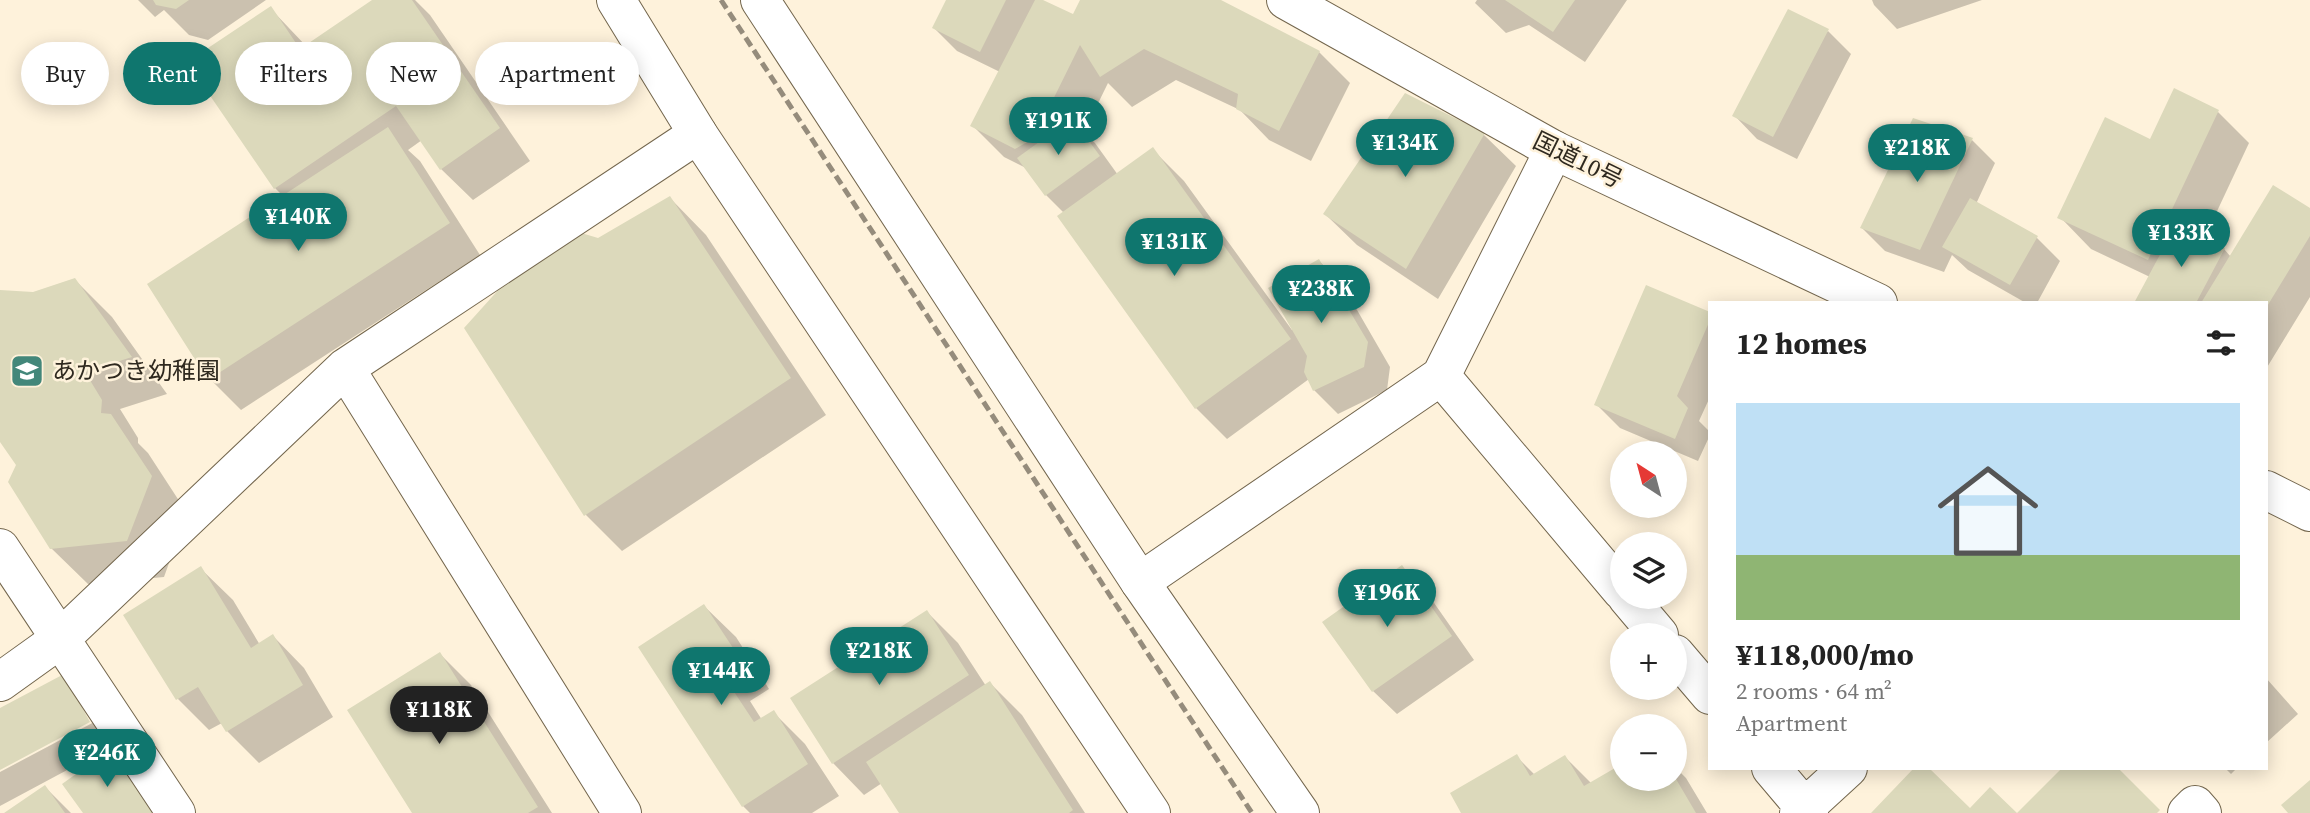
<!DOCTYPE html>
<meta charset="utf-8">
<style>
:root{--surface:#fff;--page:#f6f6f6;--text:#222;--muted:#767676;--line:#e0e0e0;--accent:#0f766e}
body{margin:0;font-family:"Source Serif 4","Noto Sans JP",serif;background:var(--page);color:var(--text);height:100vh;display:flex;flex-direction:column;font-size:26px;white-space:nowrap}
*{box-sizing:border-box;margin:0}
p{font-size:23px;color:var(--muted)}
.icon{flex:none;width:38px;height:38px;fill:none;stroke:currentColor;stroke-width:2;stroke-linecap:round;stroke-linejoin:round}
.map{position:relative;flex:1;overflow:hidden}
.side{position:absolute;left:1708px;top:301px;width:560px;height:469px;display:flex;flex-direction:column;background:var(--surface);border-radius:0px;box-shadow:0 4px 18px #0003}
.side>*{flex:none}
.hud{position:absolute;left:21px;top:42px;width:665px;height:63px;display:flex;gap:14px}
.needle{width:46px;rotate:324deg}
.fabs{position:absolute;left:1610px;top:441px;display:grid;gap:14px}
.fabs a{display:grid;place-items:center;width:77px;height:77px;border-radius:50%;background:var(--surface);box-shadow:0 4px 18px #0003;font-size:35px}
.price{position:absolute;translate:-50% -60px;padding:0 16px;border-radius:24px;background:var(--accent);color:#fff;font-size:23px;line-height:46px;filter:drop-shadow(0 2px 4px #0008)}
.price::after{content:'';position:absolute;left:50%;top:42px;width:21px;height:16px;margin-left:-10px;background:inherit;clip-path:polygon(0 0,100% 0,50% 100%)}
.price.on{background:#222;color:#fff}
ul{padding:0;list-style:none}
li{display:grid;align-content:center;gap:14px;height:371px;padding:0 28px}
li+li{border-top:2px solid var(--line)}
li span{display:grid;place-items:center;height:217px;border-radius:0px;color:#555}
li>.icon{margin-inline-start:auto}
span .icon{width:126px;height:126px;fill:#fffc;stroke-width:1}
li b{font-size:30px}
h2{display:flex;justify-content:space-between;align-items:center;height:84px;padding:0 28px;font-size:30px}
.chip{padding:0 24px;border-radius:32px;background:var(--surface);box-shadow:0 4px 18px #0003;font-size:24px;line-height:63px}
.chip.on{background:var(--accent);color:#fff}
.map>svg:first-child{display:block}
.shadow{fill:#0003}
.building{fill:#dcd9bb}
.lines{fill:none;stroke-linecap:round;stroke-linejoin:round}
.minor-casing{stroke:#73664d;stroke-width:40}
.tertiary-casing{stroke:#73664d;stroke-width:40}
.trunk-casing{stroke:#73664d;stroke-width:40}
.minor{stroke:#fff;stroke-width:38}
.tertiary{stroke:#fff;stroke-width:38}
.trunk{stroke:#fff;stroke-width:38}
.rail{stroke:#958c7c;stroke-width:5;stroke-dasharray:10 5;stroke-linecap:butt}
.labels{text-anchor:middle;stroke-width:5;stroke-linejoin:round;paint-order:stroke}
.street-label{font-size:24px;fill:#2f291f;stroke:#fef2db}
.poi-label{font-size:24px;fill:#2f291f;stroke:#fef2db;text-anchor:start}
</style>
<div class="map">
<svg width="2310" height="813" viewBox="0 0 2310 813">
<rect width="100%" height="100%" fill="#fef2db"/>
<path class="shadow" d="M 138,0 L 266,0 L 208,40 L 189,35 L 164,10 L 155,17 Z
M 375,0 L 415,0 L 430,15 L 530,161 L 473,200 L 441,169 L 422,140 L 408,150 L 420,161 L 480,255 L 241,410 L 210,379 L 284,197 L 275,188 L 270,8 L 307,47 Z
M 948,0 L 1041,0 L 1074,17 L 1082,0 L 1218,0 L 1319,52 L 1350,83 L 1311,161 L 1269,140 L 1240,110 L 1176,80 L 1132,107 L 1108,83 L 1084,132 L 1095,143 L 1118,175 L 1153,150 L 1184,181 L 1292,330 L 1319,261 L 1342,284 L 1390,367 L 1387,390 L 1338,414 L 1314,390 L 1309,379 L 1227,439 L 1196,408 L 1064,213 L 1046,195 L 1026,168 L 1004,157 L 972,125 L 1000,72 L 957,51 L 934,28 Z
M 1477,0 L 1627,0 L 1585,62 L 1529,25 L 1506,33 L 1475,3 Z
M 1872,0 L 1982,0 L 1897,29 L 1874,5 Z
M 1828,31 L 1851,54 L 1797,159 L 1757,139 L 1734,115 Z
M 1406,96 L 1484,135 L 1516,166 L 1438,299 L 1357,245 L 1325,214 Z
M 2218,112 L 2249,143 L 2204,239 L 2224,249 L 2231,257 L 2310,210 L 2310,297 L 2266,369 L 2266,303 L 2136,303 L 2150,277 L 2091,249 L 2060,217 L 2151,141 Z
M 1972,140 L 1995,163 L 1976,204 L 2037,238 L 2060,261 L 2037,303 L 2026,303 L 1968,270 L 1952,255 L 1944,272 L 1885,251 L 1862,228 Z
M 670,198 L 706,235 L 826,415 L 622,551 L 586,515 L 598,240 Z
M 75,280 L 112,317 L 167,394 L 120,409 L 138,438 L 138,443 L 148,453 L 187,513 L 164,577 L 88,584 L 51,548 L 18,465 L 0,438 L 0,292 L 34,294 Z
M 1710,314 L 1710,397 L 1699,421 L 1710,432 L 1710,435 L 1698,461 L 1620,428 L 1596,404 Z
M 1402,567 L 1425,590 L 1474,660 L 1397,714 L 1373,691 L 1325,622 Z
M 201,569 L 233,600 L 260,645 L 273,636 L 304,668 L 333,717 L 259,763 L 227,731 L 222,723 L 209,730 L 178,699 Z
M 704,606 L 736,637 L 769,689 L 750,701 L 762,720 L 774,713 L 805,744 L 839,796 L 812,813 L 750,813 L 743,806 Z
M 927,612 L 958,643 L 986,686 L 990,683 L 1022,715 L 1085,813 L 901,813 L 882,783 L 864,795 L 833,763 Z
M 440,654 L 471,685 L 552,813 L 414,813 Z
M 2266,678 L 2298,714 L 2266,743 Z
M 98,720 L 112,746 L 0,806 L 0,772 Z
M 1516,756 L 1535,775 L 1565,757 L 1592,784 L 1622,766 L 1622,779 L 1675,779 L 1675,767 L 1686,778 L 1707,813 L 1463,813 Z
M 2225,768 L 2237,768 L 2231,774 Z
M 45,787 L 71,813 L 7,813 Z"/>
<path class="building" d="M 153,0 L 189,0 L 176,9 L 156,5 Z
M 372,0 L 412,0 L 500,128 L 440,170 L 396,106 L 274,189 L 187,62 L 271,6 L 300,49 Z
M 946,0 L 1006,0 L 980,52 L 932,28 Z
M 1035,0 L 1043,0 L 1073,14 L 1080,0 L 1221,0 L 1320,51 L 1279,131 L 1236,109 L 1238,94 L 1144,49 L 1100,77 L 1080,45 L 1034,138 L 1015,149 L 970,126 Z
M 1505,0 L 1575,0 L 1553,32 Z
M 1788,9 L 1829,29 L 1773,137 L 1732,116 Z
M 2174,88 L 2219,110 L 2148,260 L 2057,218 L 2105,117 L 2150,139 Z
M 1405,93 L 1485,133 L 1406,269 L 1323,214 Z
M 1072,118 L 1100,156 L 1045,196 L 1017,158 Z
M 1913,118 L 1973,138 L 1920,250 L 1860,228 Z
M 388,127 L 450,223 L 208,380 L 147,284 Z
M 1153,147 L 1291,339 L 1195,409 L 1057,216 Z
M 2273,185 L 2310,208 L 2310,236 L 2266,308 L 2266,303 L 2201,303 Z
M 670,196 L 791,378 L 584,516 L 464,328 L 518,268 L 578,232 L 598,238 Z
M 1970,198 L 2038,236 L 2010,285 L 1942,247 Z
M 2177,223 L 2225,248 L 2196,303 L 2134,303 Z
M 1319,259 L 1368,342 L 1364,367 L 1313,391 L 1304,372 L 1307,356 L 1268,288 Z
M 75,278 L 132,357 L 85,372 L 102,400 L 101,413 L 111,414 L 152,476 L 127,541 L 50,549 L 8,482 L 16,465 L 0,442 L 0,290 L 33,292 Z
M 1646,285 L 1710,312 L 1710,320 L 1677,396 L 1688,408 L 1675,439 L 1594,405 Z
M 1402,565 L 1452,636 L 1372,692 L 1322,622 Z
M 201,566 L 251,648 L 273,634 L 303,685 L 226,732 L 198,687 L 176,700 L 123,615 Z
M 704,604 L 739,657 L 719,669 L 754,722 L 774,710 L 808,764 L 742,807 L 638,647 Z
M 927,610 L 969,675 L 832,764 L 790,698 Z
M 440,652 L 538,807 L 528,813 L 412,813 L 347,710 Z
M 64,674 L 90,722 L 0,770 L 0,708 Z
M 990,681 L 1073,810 L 1069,813 L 899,813 L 866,762 Z
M 111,749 L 156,810 L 152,813 L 83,813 L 62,784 Z
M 1517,754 L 1530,776 L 1565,755 L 1584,786 L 1622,764 L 1622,779 L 1676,779 L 1696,813 L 1461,813 L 1450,793 Z
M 1914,768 L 1929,768 L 1970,808 L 1990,787 L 2017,813 L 1871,813 Z
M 2062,768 L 2118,768 L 2160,810 L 2157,813 L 2017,813 Z
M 2310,780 L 2310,813 L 2288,813 L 2281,805 Z
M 45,785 L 65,813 L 4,813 Z"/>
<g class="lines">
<defs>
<path id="minor" d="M 345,368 L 622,813
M 1441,376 L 1622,591
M 0,548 L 176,813
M 1140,582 L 1441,376 L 1554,150
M 1627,597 L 1659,635
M 1675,654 L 1710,695
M 0,682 L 60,639 L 345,368 L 698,134
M 1771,768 L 1809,813
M 1799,813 L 1848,768
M 2187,813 L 2195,805 L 2202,813"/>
<path id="tertiary" d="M 616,0 L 698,134 L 1151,813
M 760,0 L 1140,582 L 1300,813"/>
<path id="trunk" d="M 1286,0 L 1554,150 L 1878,303
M 2266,490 L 2310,512"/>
</defs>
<use href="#minor" class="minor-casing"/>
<use href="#tertiary" class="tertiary-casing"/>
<use href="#trunk" class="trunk-casing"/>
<use href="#minor" class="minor"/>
<use href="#tertiary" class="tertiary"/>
<use href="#trunk" class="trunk"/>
<path class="rail" d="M 721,0 L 1252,813"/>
</g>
<defs>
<symbol id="school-square" viewBox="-11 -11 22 22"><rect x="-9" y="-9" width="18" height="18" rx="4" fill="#43877a" stroke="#fef2db"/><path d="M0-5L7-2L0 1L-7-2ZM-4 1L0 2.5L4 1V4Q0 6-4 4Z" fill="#fff"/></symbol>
</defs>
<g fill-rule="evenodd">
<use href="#school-square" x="8" y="352" width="38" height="38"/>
</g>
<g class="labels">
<g class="street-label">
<text transform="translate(1578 160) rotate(26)" y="8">国道10号</text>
</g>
<g class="poi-label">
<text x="52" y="379">あかつき幼稚園</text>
</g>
</g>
</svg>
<div class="fabs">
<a><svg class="needle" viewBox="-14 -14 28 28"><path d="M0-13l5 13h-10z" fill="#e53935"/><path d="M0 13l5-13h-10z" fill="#767676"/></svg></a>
<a><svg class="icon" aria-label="layers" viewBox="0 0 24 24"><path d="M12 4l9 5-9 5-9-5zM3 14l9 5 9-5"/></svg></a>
<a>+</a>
<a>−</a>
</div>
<b class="price" style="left:1058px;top:157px">¥191K</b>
<b class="price" style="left:1405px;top:179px">¥134K</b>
<b class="price" style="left:1917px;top:184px">¥218K</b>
<b class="price" style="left:298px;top:253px">¥140K</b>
<b class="price" style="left:2181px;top:269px">¥133K</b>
<b class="price" style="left:1174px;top:278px">¥131K</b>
<b class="price" style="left:1321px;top:325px">¥238K</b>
<b class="price" style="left:1387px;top:629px">¥196K</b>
<b class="price" style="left:879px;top:687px">¥218K</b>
<b class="price" style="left:721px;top:707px">¥144K</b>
<b class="price on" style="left:439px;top:746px">¥118K</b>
<b class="price" style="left:107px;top:789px">¥246K</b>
<div class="hud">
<a class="chip">Buy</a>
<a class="chip on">Rent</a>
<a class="chip">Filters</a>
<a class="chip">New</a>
<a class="chip">Apartment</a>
</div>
<section class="side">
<h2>12 homes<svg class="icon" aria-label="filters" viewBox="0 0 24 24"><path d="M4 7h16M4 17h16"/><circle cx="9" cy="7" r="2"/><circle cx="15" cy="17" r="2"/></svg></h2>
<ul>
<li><span style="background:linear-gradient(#bfe0f5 70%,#8fb573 0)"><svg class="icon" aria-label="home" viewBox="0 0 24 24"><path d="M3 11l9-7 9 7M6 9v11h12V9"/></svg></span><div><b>¥118,000/mo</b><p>2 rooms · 64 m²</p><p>Apartment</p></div></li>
</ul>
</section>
</div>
